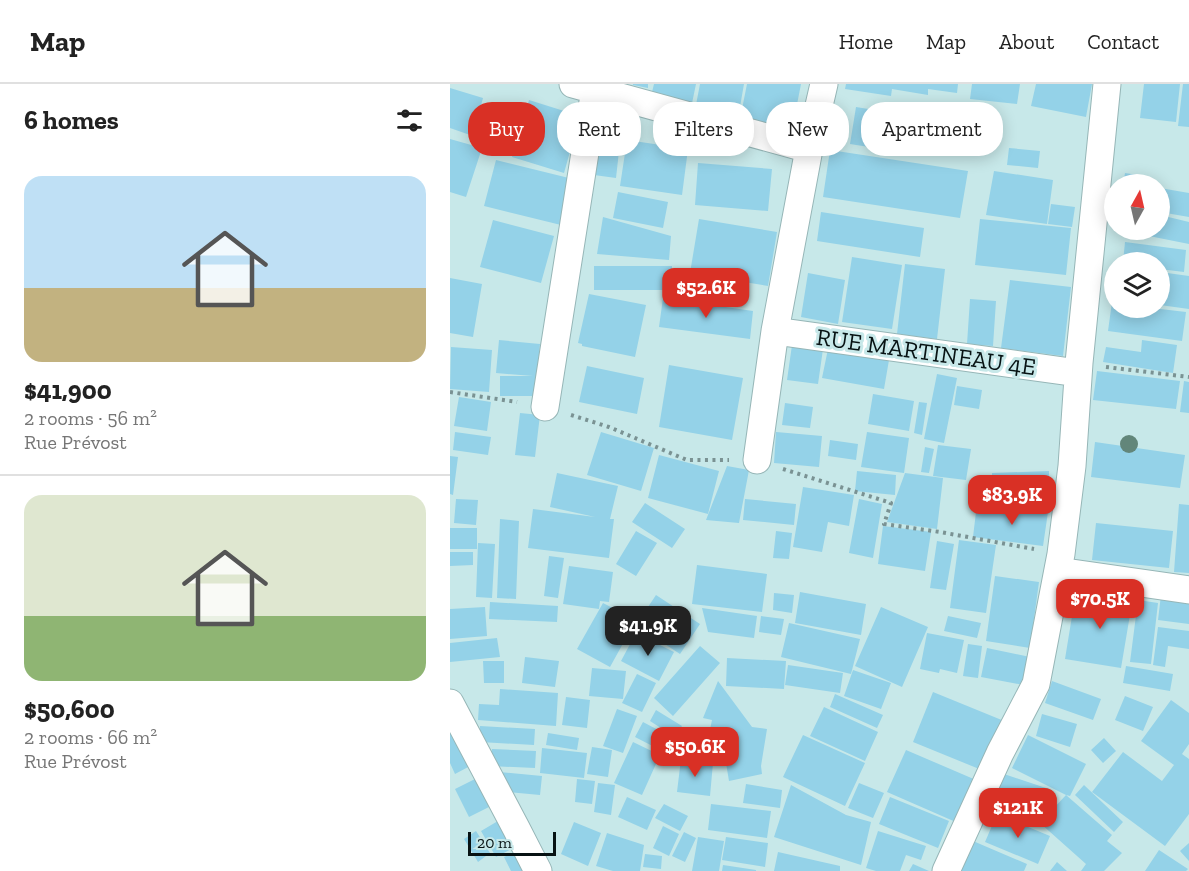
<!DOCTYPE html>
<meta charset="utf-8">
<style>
:root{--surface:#fff;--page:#f6f6f6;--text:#222;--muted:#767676;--line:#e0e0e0;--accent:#d93025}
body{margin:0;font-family:"Zilla Slab",serif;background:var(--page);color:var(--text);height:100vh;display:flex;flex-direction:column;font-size:22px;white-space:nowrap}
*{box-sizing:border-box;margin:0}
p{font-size:20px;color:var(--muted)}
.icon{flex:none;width:33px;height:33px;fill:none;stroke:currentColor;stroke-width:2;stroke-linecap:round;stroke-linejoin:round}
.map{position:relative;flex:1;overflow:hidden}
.side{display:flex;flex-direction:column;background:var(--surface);width:450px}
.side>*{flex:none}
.banner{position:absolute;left:18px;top:18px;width:570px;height:54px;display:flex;gap:12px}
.needle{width:39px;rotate:8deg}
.buttons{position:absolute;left:654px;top:90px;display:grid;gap:12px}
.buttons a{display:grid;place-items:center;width:66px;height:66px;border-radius:50%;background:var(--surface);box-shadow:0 3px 15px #0003;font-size:30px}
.scale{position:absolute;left:18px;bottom:15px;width:88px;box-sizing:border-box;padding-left:6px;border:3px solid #071213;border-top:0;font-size:16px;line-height:21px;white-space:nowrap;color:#071213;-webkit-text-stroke:4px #c7e8e9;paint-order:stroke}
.price{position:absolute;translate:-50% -51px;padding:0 14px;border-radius:12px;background:var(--accent);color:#fff;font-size:20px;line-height:39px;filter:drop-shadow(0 2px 3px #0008)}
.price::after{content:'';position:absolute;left:50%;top:36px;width:18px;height:14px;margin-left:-9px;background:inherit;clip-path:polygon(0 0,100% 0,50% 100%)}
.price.selected{background:#222;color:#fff}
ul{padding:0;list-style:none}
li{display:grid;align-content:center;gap:12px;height:318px;padding:0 24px}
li+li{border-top:2px solid var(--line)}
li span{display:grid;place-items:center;height:186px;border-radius:18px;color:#555}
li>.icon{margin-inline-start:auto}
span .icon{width:108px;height:108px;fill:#fffc;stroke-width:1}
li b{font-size:26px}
h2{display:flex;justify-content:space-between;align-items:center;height:72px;padding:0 24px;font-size:26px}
.tag{padding:0 21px;border-radius:24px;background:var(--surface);box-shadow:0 3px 15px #0003;font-size:21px;line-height:54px}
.tag.selected{background:var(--accent);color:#fff}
header{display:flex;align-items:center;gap:36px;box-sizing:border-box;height:84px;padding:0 30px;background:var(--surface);border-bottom:2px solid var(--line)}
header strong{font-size:28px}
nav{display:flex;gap:33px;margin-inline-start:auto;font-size:21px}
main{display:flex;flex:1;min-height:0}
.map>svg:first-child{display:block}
.building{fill:#94d2e8}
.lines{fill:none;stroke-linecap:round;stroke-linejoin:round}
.minor-casing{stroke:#96b6b7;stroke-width:29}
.path{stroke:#7a9293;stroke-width:4;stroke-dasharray:3 4.5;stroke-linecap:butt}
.minor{stroke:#fff;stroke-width:27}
.tree{fill:#62867a}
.labels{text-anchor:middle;stroke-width:6;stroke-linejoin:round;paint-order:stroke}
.street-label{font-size:24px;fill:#071213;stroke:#c7e8e9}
</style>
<header>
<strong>Map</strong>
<nav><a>Home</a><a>Map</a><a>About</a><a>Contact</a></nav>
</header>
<main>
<section class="side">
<h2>6 homes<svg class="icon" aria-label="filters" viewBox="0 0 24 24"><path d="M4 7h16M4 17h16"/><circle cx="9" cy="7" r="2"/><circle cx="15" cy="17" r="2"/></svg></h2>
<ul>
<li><span style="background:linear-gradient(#bfe0f5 60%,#c2b280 0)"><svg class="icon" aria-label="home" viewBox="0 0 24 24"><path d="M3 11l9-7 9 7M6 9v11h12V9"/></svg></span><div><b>$41,900</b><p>2 rooms · 56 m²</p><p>Rue Prévost</p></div></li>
<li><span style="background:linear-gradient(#dfe7d0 65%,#8fb573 0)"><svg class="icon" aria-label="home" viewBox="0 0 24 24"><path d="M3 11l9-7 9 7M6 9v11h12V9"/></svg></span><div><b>$50,600</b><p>2 rooms · 66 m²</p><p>Rue Prévost</p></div></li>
</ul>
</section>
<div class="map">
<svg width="739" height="787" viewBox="0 0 739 787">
<rect width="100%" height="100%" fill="#c7e8e9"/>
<path class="building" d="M 183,0 L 198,0 L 198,4 L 183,1 Z
M 204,0 L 246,0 L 241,24 L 200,16 Z
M 250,0 L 294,0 L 288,34 L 245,26 Z
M 297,0 L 351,0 L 341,51 L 289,40 Z
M 396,0 L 508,0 L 507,9 L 478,5 L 478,11 L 442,5 L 441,12 L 395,5 Z
M 522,0 L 570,0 L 567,20 L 520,15 Z
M 586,0 L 642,0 L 636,33 L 581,22 Z
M 694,0 L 730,0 L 726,38 L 690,34 Z
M 733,0 L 739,0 L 739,43 L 728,42 Z
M 0,4 L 33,14 L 23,52 L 0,44 Z
M 79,16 L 130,32 L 114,89 L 62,73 Z
M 406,23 L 462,32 L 457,69 L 400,60 Z
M 0,55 L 32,64 L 16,113 L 0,108 Z
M 147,55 L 170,58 L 166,94 L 144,91 Z
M 177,56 L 238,65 L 232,111 L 170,102 Z
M 559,64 L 590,67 L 588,84 L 557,81 Z
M 380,66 L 518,87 L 510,134 L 373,113 Z
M 46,76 L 123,95 L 111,141 L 34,122 Z
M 248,79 L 322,85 L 318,127 L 245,121 Z
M 544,87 L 603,96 L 597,140 L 536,131 Z
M 675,89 L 694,92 L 693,100 L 673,100 Z
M 710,104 L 739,109 L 739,133 L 710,128 Z
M 168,108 L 218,118 L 213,144 L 163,134 Z
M 601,120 L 625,123 L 622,143 L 598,140 Z
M 371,128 L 474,144 L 470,173 L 367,157 Z
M 710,131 L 739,138 L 739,160 L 694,151 L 695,146 L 710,146 Z
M 153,133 L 221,152 L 219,176 L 147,170 Z
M 249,135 L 327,148 L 318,202 L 240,189 Z
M 530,135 L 621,144 L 616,191 L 525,181 Z
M 43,136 L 104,152 L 91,199 L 30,183 Z
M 675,158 L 736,166 L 734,188 L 710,185 L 710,178 L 673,178 Z
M 402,173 L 452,181 L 442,245 L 392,238 Z
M 455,180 L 495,185 L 487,255 L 447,250 Z
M 144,182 L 222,182 L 222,206 L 144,206 Z
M 710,188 L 739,192 L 739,225 L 710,221 Z
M 358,189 L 395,196 L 388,240 L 351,233 Z
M 0,194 L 32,200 L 23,253 L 0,249 Z
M 560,196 L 621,203 L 613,272 L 551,264 Z
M 139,210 L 196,221 L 185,273 L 132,262 L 132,260 L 128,259 Z
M 213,214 L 303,227 L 300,255 L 209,243 Z
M 520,215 L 546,217 L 543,262 L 517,260 Z
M 662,218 L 664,219 L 664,224 L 702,224 L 736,228 L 732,257 L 658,247 Z
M 49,256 L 90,260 L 87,292 L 87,312 L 50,312 L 50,292 L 83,292 L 46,289 Z
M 692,256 L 727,261 L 723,289 L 653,278 L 656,263 L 691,268 Z
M 342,261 L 373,265 L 368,300 L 337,296 Z
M 1,263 L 42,266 L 39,308 L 0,305 Z
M 378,265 L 439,276 L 434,305 L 372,294 Z
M 219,281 L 293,294 L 282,356 L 209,343 Z
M 137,282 L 194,294 L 187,330 L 129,318 Z
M 647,287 L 730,297 L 726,325 L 643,316 Z
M 487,290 L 507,294 L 494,359 L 474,355 Z
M 734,297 L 739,298 L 739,329 L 730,328 Z
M 507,302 L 532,306 L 529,325 L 504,321 Z
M 423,310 L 464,317 L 459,347 L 418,340 Z
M 9,313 L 41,318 L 37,347 L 4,342 Z
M 469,318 L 477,319 L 472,351 L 464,349 Z
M 335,319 L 363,323 L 360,344 L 332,341 Z
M 70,329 L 90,331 L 85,373 L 65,371 Z
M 5,348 L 41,353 L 38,371 L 3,366 Z
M 151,348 L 204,364 L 191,407 L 137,391 Z
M 326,348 L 372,352 L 369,383 L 324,379 Z
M 417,348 L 459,354 L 454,389 L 411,383 Z
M 380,356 L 408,360 L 406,376 L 378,372 Z
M 645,358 L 735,371 L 730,404 L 641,393 Z
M 488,361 L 521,365 L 516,396 L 483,392 Z
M 475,363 L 484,365 L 479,389 L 471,388 Z
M 209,371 L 269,387 L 258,430 L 198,414 Z
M 0,372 L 8,373 L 3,411 L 0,410 Z
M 277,382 L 299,386 L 289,439 L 256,436 Z
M 407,387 L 446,391 L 445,411 L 405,407 Z
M 599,387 L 599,399 L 542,401 L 542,389 Z
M 107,389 L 168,402 L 160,435 L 164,435 L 159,474 L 78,464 L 83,425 L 145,433 L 100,423 Z
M 455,389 L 493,394 L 487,445 L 437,438 Z
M 353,403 L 404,411 L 399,442 L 378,438 L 372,468 L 343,463 Z
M 597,404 L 598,421 L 535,423 L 535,417 L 542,417 L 541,406 Z
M 6,415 L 28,416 L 26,441 L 4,439 Z
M 295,415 L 346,420 L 344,441 L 293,436 Z
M 409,415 L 432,420 L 423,474 L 399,469 Z
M 195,419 L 235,445 L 222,464 L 182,438 Z
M 729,420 L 739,421 L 739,489 L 724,488 Z
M 569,425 L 598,428 L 593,462 L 523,453 L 526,428 Z
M 50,435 L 69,437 L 66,515 L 47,514 Z
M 646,439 L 723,447 L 719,484 L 642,476 Z
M 433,442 L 481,448 L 475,487 L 428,480 Z
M 0,444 L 27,444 L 27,465 L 0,465 Z
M 186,447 L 207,459 L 186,492 L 166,480 Z
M 326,447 L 342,449 L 339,475 L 323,474 Z
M 509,456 L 546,461 L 536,529 L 500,524 Z
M 487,457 L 504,460 L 496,506 L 480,504 Z
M 28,459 L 45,460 L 42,514 L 26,513 Z
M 0,468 L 23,468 L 23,481 L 0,482 Z
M 99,472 L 114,474 L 108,514 L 94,512 Z
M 247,481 L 317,490 L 312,528 L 242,520 Z
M 119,482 L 163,488 L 159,518 L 150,517 L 149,525 L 113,520 Z
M 545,492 L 589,498 L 580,564 L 536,557 Z
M 646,507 L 683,513 L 671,584 L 615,575 L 623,526 Z
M 350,508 L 416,520 L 411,551 L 345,539 Z
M 324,509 L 344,511 L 342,529 L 323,526 Z
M 206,511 L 250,540 L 230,570 L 186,541 Z
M 711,511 L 739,515 L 739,540 L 708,536 Z
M 688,516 L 708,519 L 701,580 L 680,578 Z
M 40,518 L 108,522 L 107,538 L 39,535 Z
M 153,519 L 186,536 L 160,583 L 127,565 Z
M 35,523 L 37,552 L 0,555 L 0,525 Z
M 431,523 L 478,543 L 452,603 L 405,582 Z
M 252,524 L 307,532 L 304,554 L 258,548 Z
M 311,532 L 334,535 L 331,551 L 309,548 Z
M 498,532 L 531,539 L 527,554 L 494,547 Z
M 339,539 L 410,555 L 401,590 L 331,573 Z
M 708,543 L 739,547 L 739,565 L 718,562 L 715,583 L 703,581 Z
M 186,549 L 224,568 L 209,597 L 171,577 Z
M 477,549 L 514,556 L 507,589 L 490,585 L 489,589 L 470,585 Z
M 47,554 L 50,573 L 0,578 L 0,559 Z
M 518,560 L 532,562 L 528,594 L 513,592 Z
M 250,562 L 270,579 L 223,632 L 204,614 Z
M 537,564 L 580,573 L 574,601 L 531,593 Z
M 75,573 L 109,577 L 105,603 L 72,599 Z
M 277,574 L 336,577 L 334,605 L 276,602 Z
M 33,577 L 54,577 L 54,599 L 34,599 Z
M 338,581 L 393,589 L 390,609 L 335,601 Z
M 676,582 L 723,590 L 720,607 L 673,599 Z
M 142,584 L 176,587 L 173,615 L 139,612 Z
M 403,586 L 441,599 L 431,625 L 394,612 Z
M 187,590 L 206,599 L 192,628 L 172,619 Z
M 268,597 L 302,643 L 317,645 L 311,682 L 312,690 L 279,697 L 276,679 L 254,675 L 262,636 L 253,634 Z
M 602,597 L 651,615 L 643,636 L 595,619 Z
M 50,605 L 108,609 L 106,642 L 28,636 L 29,620 L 49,621 Z
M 483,608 L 559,639 L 539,689 L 463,658 Z
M 385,610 L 433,631 L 427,644 L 380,623 Z
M 675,612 L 703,623 L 693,647 L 665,636 Z
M 116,613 L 140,616 L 137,644 L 112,641 Z
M 721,616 L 739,629 L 739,660 L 732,670 L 739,675 L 739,730 L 715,762 L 642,708 L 673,668 L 712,697 L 724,681 L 691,657 Z
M 374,623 L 428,648 L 415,677 L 360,652 Z
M 167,625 L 187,632 L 173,669 L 153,662 Z
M 206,626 L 232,642 L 225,653 L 200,637 Z
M 592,630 L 627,640 L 620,663 L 586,652 Z
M 193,638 L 229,657 L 222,672 L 185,653 Z
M 30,642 L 85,645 L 84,661 L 30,658 Z
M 4,648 L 22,681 L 5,690 L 0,679 L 0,650 Z
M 98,649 L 129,654 L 127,666 L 96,661 Z
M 353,651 L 415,679 L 395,722 L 333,693 Z
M 578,651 L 636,680 L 620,712 L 616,711 L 662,751 L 657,757 L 672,769 L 654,787 L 631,787 L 636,780 L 590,739 L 616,711 L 562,684 Z
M 654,654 L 666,667 L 653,679 L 641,666 Z
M 183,658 L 210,671 L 192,711 L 164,699 Z
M 142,663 L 162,666 L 158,693 L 137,690 Z
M 92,664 L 137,669 L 134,694 L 90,689 Z
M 42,665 L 86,667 L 85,684 L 40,682 Z
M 456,666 L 526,696 L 508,739 L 437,708 Z
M 231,675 L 263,679 L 260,712 L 227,708 Z
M 49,688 L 92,692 L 90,711 L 47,707 Z
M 551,689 L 599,705 L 592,727 L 543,711 Z
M 29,693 L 43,721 L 19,733 L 5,705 Z
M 127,695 L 145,697 L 142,720 L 125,718 Z
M 148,699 L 165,701 L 161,731 L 144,728 Z
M 409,699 L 434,709 L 423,734 L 398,724 Z
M 296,700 L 332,706 L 330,724 L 293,719 Z
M 341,701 L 396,731 L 421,738 L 411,781 L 324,753 Z
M 634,701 L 673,738 L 664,748 L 625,711 Z
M 177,713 L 206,726 L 197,746 L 168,733 Z
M 440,713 L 499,737 L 488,764 L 429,740 Z
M 214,720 L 238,732 L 230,747 L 205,734 Z
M 261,720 L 321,727 L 317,754 L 258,746 Z
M 547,730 L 600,752 L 588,780 L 535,758 Z
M 53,734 L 69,761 L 46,773 L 31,747 Z
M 124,738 L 151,749 L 138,782 L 111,770 Z
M 213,742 L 229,750 L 219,772 L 203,764 Z
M 26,747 L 40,769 L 28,778 L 14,755 Z
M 428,747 L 476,762 L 471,776 L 456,771 L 450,787 L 426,787 L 416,784 Z
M 234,748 L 246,754 L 235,778 L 222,772 Z
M 157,749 L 194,761 L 190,787 L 163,787 L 146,782 Z
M 248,753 L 274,757 L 269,787 L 242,787 Z
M 276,753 L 318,759 L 315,783 L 272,776 Z
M 523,757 L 577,780 L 574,787 L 510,787 Z
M 739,759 L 739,777 L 730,767 Z
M 71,765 L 81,787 L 61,787 L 54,773 Z
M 709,766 L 738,785 L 736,787 L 695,787 Z
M 328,768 L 390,782 L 390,787 L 324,787 Z
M 195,770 L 212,772 L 211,785 L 193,783 Z
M 607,778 L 617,787 L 600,787 Z
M 463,780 L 479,787 L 459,787 Z
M 273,781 L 306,786 L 306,787 L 272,787 Z"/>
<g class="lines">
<defs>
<path id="minor" d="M 123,0 L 359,65
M 325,247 L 628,289
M 95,323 L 145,5
M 307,376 L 325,247 L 359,65 L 374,0
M 608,487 L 739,506
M 0,619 L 66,744 L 88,787
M 496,787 L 550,669 L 586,600 L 611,470 L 622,382 L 629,279 L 657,0"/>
</defs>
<use href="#minor" class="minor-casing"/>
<path class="path" d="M 656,283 L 739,293
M 0,308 L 67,318
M 121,331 L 159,343 L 237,376 L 279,376
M 333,385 L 441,419 L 434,440 L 490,448 L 584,465"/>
<use href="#minor" class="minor"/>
</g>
<circle class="tree" cx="679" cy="360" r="9"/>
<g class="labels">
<g class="street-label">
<text transform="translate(476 268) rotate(8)" y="8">RUE MARTINEAU 4E</text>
</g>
</g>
</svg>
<div class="buttons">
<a><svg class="needle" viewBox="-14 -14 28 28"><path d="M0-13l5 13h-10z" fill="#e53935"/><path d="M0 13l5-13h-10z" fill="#767676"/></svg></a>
<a><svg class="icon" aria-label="layers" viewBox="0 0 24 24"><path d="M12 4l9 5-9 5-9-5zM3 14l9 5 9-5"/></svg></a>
</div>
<div class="scale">20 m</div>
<b class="price" style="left:256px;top:235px">$52.6K</b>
<b class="price" style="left:562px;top:442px">$83.9K</b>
<b class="price" style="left:650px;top:546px">$70.5K</b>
<b class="price selected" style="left:198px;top:573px">$41.9K</b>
<b class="price" style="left:245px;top:694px">$50.6K</b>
<b class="price" style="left:568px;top:755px">$121K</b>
<div class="banner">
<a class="tag selected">Buy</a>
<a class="tag">Rent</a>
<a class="tag">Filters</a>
<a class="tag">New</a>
<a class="tag">Apartment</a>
</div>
</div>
</main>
